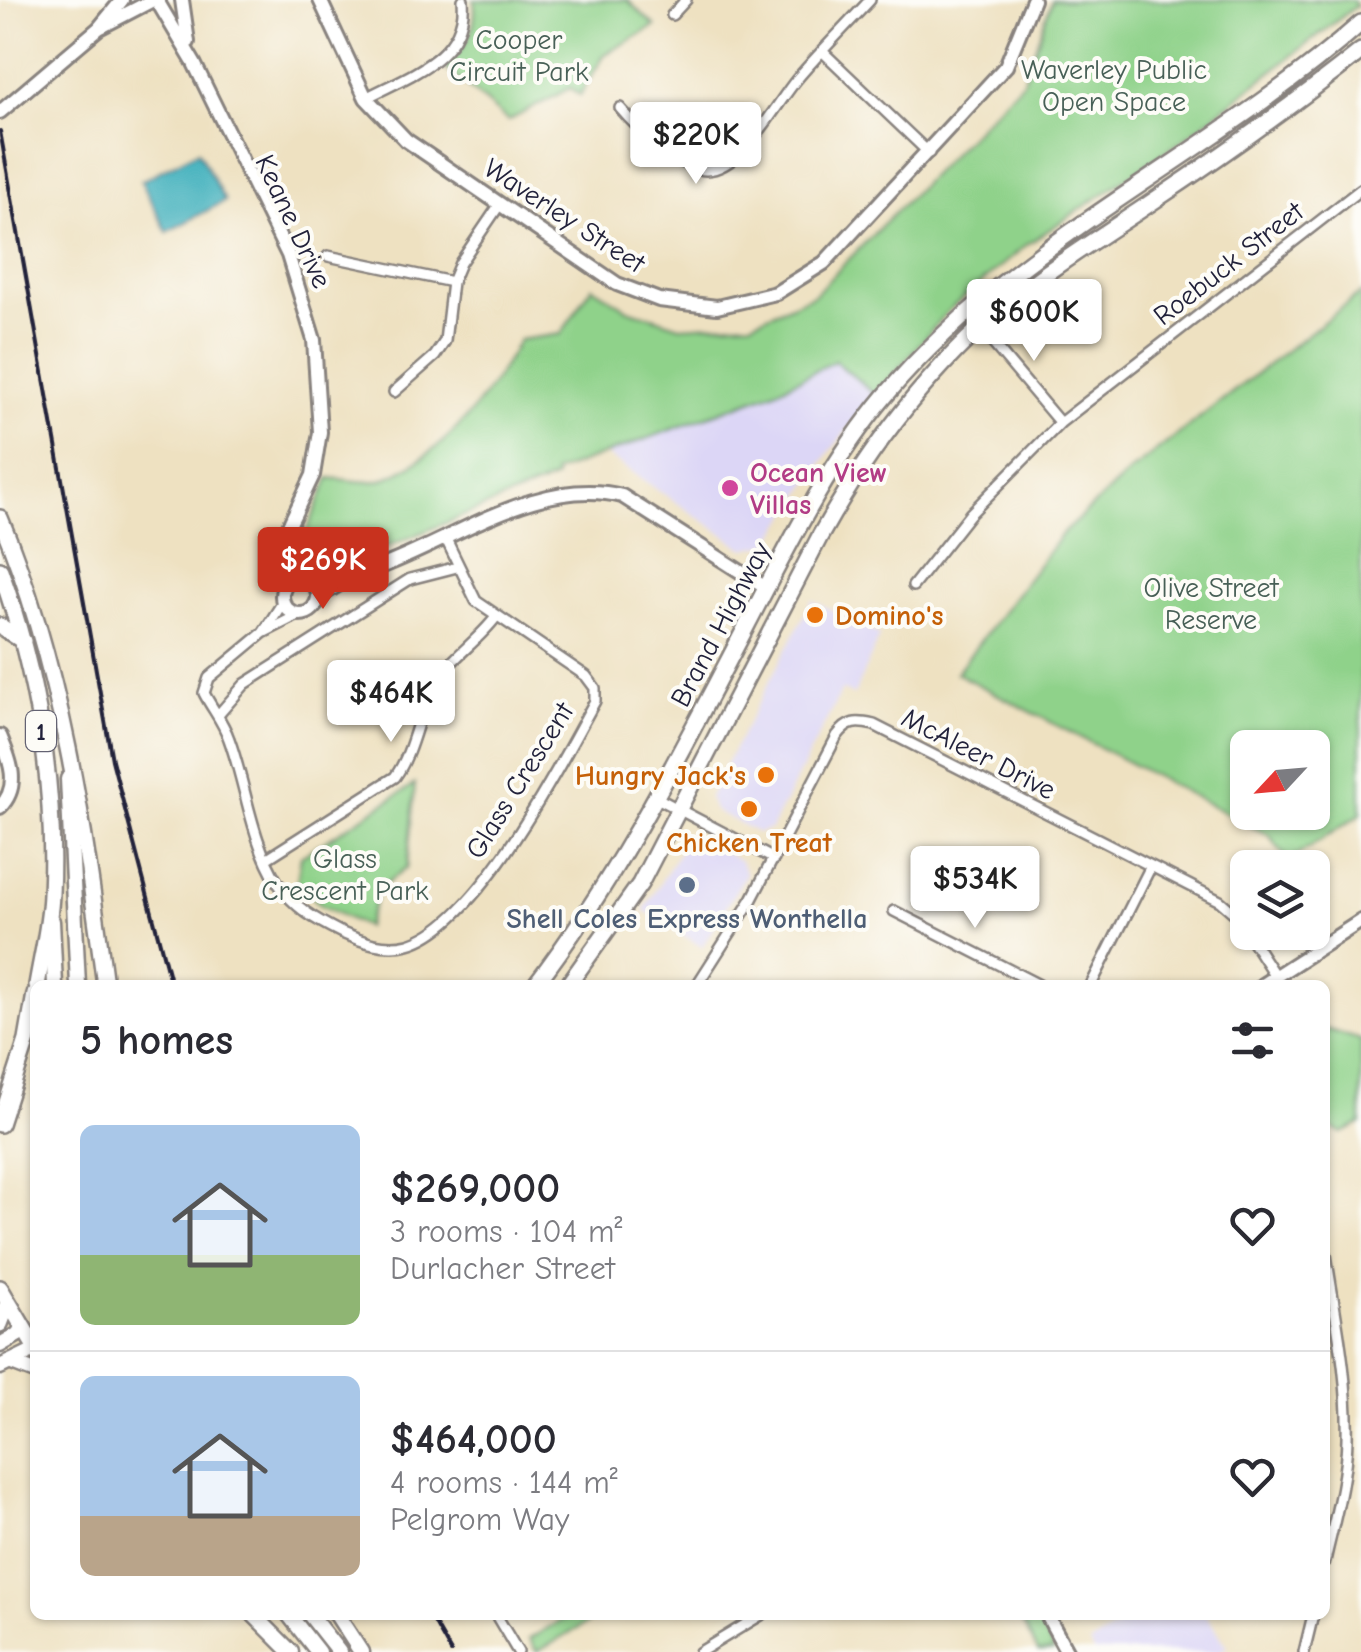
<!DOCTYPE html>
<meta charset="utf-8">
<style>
:root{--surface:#fff;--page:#f2f2f3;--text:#2b2b33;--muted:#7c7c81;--line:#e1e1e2;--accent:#c8321e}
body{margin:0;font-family:"Comic Neue",sans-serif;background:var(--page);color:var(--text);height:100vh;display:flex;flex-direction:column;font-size:38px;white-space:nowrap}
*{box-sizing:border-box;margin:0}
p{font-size:32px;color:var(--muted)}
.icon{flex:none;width:55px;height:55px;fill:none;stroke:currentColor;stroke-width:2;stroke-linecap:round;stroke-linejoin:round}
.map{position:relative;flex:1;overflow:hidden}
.sheet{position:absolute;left:30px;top:980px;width:1300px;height:640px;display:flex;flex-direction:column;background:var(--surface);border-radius:15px;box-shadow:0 2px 8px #0004}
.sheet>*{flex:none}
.needle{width:65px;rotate:244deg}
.fabs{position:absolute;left:1230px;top:730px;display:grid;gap:20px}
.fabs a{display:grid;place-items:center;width:100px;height:100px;border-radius:15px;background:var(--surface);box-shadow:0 2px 8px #0004;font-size:50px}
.price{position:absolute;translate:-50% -85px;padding:0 22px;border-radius:10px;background:#fff;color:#222;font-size:32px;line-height:65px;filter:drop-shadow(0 2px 5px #0008)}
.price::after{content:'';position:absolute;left:50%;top:60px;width:30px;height:22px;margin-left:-15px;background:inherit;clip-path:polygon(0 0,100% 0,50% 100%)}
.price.current{background:var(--accent);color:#fff}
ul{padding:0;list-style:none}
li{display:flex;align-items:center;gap:30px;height:250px;padding:0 50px}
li+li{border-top:2px solid var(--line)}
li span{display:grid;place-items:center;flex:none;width:280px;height:200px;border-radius:15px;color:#555}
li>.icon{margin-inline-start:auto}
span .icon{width:120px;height:120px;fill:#fffc;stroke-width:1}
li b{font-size:42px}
h2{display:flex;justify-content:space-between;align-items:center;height:120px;padding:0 50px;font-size:42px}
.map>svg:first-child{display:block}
.built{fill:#dcd6f6}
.green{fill:#8fd28a;stroke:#587a62;stroke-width:2.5;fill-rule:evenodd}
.water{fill:#42b1bd;stroke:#326a7c;stroke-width:2.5}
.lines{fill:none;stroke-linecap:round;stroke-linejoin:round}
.street-casing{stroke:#88827e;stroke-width:14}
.secondary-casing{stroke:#88827e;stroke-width:18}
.primary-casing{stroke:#88827e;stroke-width:19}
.highway-casing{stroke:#88827e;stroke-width:20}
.street{stroke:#fff;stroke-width:9}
.secondary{stroke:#fff;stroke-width:12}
.primary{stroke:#fff;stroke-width:14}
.highway{stroke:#fff;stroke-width:15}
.rail{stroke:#22223b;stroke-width:4}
.hotel-dot{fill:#d1479c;stroke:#fdfcf7;stroke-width:4}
.food-dot{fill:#e8710a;stroke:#fdfcf7;stroke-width:4}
.service-dot{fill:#5c6f8a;stroke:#fdfcf7;stroke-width:4}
.labels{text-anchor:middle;stroke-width:8;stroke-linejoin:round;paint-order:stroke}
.shield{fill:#fdfcf7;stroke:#646373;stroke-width:2.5}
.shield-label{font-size:25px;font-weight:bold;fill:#22223b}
.park-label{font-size:28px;fill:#486057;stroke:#fdfcf7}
.street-label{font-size:28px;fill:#22223b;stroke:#fdfcf7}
.hotel-label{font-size:28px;font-weight:bold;fill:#b23c85;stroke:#fdfcf7;text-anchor:start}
.food-label{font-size:28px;font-weight:bold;fill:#c56008;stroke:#fdfcf7;text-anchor:start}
.service-label{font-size:28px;font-weight:bold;fill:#4e5e75;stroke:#fdfcf7}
</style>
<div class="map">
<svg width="1361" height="1652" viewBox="0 0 1361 1652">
<rect width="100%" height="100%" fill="#fdfcf7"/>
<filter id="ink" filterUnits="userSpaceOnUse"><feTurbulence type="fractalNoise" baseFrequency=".01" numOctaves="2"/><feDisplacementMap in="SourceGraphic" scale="20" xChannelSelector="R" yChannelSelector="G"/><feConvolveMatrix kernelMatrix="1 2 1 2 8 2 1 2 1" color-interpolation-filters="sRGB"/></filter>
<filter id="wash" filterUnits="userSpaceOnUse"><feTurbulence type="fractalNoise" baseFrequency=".0048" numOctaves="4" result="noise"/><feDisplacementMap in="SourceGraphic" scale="40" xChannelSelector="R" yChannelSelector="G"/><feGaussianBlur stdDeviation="2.25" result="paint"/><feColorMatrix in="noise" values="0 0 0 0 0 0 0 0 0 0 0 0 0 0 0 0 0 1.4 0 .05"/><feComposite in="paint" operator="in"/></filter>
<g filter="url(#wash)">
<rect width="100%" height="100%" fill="#eee1c1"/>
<path class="built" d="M 835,361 L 876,395 L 828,454 L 769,544 L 745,549 L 605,454 L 773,392 Z
M 812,600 L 880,635 L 854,695 L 842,690 L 771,829 L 758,833 L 714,810 L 709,797 Z
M 698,839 L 741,861 L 746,874 L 702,947 L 644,910 L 684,844 Z
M 1134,1615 L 1206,1615 L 1227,1646 L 1219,1652 L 1094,1652 L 1090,1644 Z"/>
<path class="green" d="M 474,0 L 627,0 L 655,26 L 604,55 L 580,95 L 570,88 L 508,121 L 444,67 C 464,50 479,28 474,0 Z
M 1052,0 L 1353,0 L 1356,6 L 1179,143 L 1025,246 L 949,310 L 876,395 L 835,361 L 773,392 L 554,473 L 556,478 L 362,557 L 317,550 L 306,533 L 329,478 C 345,479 370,485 384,479 C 447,453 488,397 519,340 L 561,334 L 592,287 L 628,309 L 680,326 L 752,322 L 814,295 L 1024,80 Z
M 1361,293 L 1361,814 L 1288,861 L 1270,836 L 956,673 L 1062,534 L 1132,470 ZM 1248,748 L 1312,748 L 1312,812 L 1248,812 Z
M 415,784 L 407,867 L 379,889 L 366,927 L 321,905 L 297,882 L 301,856 Z
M 1325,1029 L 1361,1040 L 1361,1124 L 1342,1133 L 1325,1124 Z
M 570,1615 L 601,1615 L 537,1652 L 529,1639 Z
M 1018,1615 L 1036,1615 L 1054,1651 L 1038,1652 Z"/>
<path class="water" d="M 198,151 L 225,201 L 167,232 L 141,181 Z"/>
</g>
<g filter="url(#ink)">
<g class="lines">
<defs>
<path id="street" d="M 672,15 L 686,0
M 823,52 L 929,153
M 366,98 C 407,76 468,57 463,0
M 620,108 C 636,127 681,170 706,170 C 742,170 776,104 797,79 C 820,52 846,26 870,0
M 328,256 L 452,282
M 980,328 L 1060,423
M 394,392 L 435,356 L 445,341 L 452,282 L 460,263 L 500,204
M 913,586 L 970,514 L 1060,423 L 1361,189
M 283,602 L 263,633 L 209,678 L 204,693 C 212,709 223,721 229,739 C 246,785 251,841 278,883 C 294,908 316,920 342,933 C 363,942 385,950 408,944 C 479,925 560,764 595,701 L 595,688 L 586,676 L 476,601 L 445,537
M 263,633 L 300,614
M 219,714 L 245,684 L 410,579 L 457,567
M 657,798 L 774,859
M 266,859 L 395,777 C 416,748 417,710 436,681 C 449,660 478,641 496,617
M 894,911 L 1039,985
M 697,985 L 752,899 L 837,736 C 848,721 856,721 874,725 L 1220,901 L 1235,914 L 1275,976
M 1091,985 L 1151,866
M 1325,1561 C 1334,1521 1346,1481 1347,1439 C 1349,1378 1335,1315 1326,1254
M 496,1615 L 518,1652
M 700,1652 L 761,1615
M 1304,1652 L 1313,1615"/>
<path id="secondary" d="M 182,0 L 188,42
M 320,0 L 366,98 L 406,140 L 617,284 L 659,300 L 717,307 L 776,293 L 824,263 L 1006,66 L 1033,0
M 159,4 L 194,63 L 288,255 L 314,340 L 320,432 L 313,475 L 286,532 L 286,585
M 99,28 L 151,1
M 0,112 L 99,28 L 122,0
M 294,530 L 292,545 L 302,579
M282 596a18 18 0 1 1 36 0a18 18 0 1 1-36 0Z
M 310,582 C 333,572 354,576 377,568 C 453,541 539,475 622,496 L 766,588
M 318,597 L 353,576
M 0,736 C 10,760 21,786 0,807
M 1262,985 L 1361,921
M 1047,1615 L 1067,1652"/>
<path id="primary" d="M 68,779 L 78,985
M 52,921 L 55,985
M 0,1345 L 24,1331
M 9,1362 L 35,1372
M 0,1367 L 35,1350
M 254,1615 L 291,1652
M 289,1615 L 318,1652
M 310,1615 L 339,1652
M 337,1615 L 361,1652"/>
<path id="highway" d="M 0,518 C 62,666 84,827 105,985
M 0,570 C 37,673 56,785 51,894 C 50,924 42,955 37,985
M 0,626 L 23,641
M 535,985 C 620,874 681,751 746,627 C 787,548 828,464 886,395 C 1022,235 1208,159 1361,23
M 568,985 L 640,884 L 820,536 C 872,443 937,359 1021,292 C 1063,259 1108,232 1152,202 C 1224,154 1294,105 1361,51
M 0,1124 L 27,1040 L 35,994
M 0,1288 L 35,1347
M 0,1324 L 8,1303"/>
</defs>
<use href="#street" class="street-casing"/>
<use href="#secondary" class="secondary-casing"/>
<use href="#primary" class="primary-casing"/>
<use href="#highway" class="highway-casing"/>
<use href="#street" class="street"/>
<use href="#secondary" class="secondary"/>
<use href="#primary" class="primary"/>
<use href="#highway" class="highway"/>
<path class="rail" d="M 0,131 L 112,760 L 171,985
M 430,1615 L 451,1652"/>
</g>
</g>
<circle class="hotel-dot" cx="730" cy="488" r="10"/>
<g class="food-dot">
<circle cx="815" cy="615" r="10"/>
<circle cx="766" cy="775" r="10"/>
<circle cx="749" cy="809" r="10"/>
</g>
<circle class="service-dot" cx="687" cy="885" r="10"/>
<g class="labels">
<rect class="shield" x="26" y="711" width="30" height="40" rx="8"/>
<g class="shield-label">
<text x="41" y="740">1</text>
</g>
<g class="park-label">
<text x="519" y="49">Cooper<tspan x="519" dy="32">Circuit Park</tspan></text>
<text x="1114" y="79">Waverley Public<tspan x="1114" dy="32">Open Space</tspan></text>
<text x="1211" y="597">Olive Street<tspan x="1211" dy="32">Reserve</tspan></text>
<text x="345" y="868">Glass<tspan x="345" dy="32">Crescent Park</tspan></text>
</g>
<g class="street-label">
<text transform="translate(565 215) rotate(33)" y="10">Waverley Street</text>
<text transform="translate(294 221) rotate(65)" y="10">Keane Drive</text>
<text transform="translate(1228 263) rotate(-38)" y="10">Roebuck Street</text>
<text transform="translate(720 624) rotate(-62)" y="10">Brand Highway</text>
<text transform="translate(979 753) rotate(27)" y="10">McAleer Drive</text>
<text transform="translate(519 780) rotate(-58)" y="10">Glass Crescent</text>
</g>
<g class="hotel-label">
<text x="750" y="482">Ocean View<tspan x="750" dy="32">Villas</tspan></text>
</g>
<g class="food-label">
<text x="835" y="625">Domino's</text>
<text x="746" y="785" text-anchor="end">Hungry Jack's</text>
<text x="749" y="852" text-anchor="middle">Chicken Treat</text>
</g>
<g class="service-label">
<text x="687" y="928">Shell Coles Express Wonthella</text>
</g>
</g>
</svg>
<div class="fabs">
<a><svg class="needle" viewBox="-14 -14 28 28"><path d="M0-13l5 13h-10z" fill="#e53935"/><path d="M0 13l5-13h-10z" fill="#7c7c81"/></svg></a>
<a><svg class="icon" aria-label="layers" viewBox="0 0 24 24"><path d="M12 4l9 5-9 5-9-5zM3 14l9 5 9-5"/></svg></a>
</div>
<b class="price" style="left:696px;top:187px">$220K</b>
<b class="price" style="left:1034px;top:364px">$600K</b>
<b class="price current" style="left:323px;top:612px">$269K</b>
<b class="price" style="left:391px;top:745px">$464K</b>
<b class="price" style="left:975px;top:931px">$534K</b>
<section class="sheet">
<h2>5 homes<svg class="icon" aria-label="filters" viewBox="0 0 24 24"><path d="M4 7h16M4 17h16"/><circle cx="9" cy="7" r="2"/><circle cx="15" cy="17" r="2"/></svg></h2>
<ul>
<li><span style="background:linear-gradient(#a9c7e8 65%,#8fb573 0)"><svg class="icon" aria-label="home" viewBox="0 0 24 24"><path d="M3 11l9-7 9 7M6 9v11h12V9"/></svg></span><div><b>$269,000</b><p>3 rooms · 104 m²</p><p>Durlacher Street</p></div><svg class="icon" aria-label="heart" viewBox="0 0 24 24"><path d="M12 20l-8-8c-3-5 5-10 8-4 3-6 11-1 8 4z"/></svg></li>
<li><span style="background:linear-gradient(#a9c7e8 70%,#b9a48a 0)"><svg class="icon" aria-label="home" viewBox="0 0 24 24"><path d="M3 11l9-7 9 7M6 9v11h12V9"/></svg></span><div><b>$464,000</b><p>4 rooms · 144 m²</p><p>Pelgrom Way</p></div><svg class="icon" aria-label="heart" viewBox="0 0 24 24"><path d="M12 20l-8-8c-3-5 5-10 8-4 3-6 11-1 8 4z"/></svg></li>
</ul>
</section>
</div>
